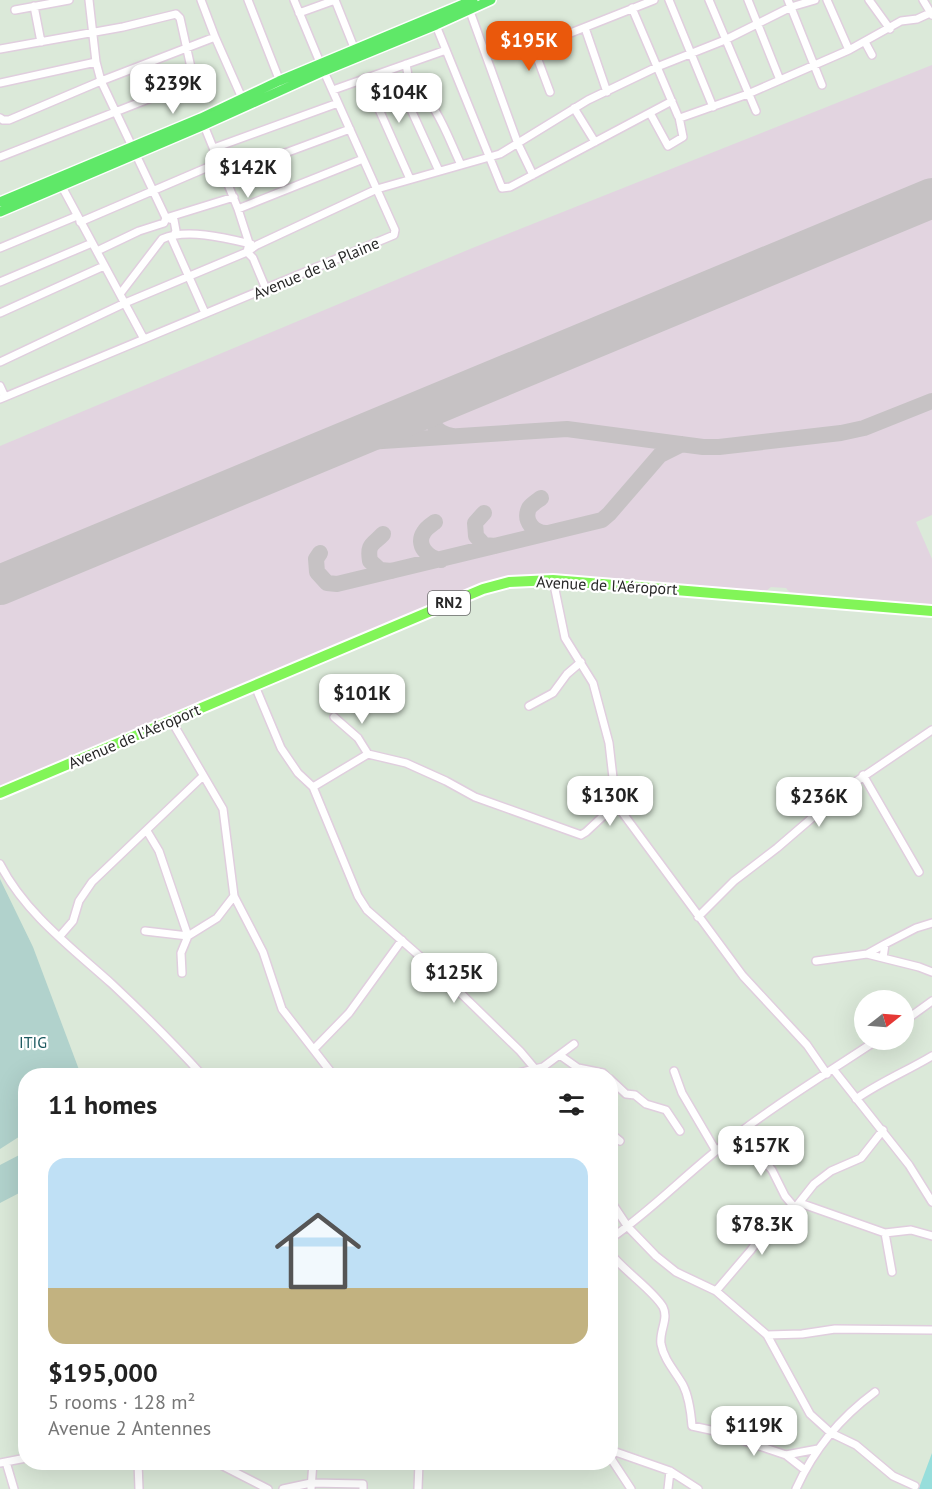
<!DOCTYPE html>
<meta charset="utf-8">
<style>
:root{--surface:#fff;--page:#f6f6f6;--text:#222;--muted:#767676;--accent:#ea580c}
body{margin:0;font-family:"PT Sans",sans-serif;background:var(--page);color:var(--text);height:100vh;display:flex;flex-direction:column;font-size:22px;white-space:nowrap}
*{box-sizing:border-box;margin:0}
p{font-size:20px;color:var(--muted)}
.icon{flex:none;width:33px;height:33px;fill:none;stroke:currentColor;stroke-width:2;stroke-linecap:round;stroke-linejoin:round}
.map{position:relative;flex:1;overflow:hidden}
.side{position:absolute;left:18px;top:1068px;width:600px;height:402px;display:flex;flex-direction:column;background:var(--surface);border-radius:24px;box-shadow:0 6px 24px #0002}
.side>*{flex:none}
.needle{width:39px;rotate:73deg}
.controls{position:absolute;left:854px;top:990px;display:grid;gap:12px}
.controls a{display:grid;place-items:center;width:60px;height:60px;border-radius:50%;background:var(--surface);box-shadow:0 6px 24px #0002;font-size:30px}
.price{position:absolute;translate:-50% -51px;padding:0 14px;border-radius:12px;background:#fff;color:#222;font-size:20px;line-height:39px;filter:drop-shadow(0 2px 3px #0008)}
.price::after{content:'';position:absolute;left:50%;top:36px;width:18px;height:14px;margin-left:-9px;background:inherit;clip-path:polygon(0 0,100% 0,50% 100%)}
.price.on{background:var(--accent);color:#fff}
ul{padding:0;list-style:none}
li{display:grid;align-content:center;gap:12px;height:318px;padding:0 30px}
li span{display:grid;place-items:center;height:186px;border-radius:18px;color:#555}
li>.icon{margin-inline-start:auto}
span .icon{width:108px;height:108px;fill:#fffc;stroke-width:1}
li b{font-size:26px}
h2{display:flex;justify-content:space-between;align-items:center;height:72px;padding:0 30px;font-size:26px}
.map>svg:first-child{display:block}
.airport{fill:#e2d4e0}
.green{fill:#97dedb}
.cemetery{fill:#b1d2cc}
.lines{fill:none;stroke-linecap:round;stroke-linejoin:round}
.taxiway{stroke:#c6c2c4;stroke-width:16}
.runway{stroke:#c6c2c4;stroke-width:40}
.minor-casing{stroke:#e0cede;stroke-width:10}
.major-casing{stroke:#fff;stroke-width:12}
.highway-casing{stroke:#fff;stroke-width:14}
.minor{stroke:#fff;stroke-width:7}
.major{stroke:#5fe868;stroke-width:9}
.highway{stroke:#82f558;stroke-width:10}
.labels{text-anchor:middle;stroke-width:4.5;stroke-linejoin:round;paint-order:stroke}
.shield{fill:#fff;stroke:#686868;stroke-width:1.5}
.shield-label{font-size:15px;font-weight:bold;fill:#272727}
.street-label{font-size:16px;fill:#272727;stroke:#fff}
.park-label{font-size:16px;fill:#1c595f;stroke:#fff}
</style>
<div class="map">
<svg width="932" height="1489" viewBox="0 0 932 1489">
<rect width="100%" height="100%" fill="#dbe9d9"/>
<path class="airport" d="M 932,65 L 932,515 L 916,522 L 932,559 L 932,606 L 792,595 L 786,588 L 771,587 L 765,592 L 514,578 L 185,709 L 0,787 L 0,446 L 470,249 Z"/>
<path class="green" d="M 932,1453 L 932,1489 L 918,1489 L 919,1488 Z"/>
<path class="cemetery" d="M 0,879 L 33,947 L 81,1075 L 26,1076 L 25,1133 L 0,1149 Z
M 25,1152 L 25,1190 L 0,1203 L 0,1165 Z"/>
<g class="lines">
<path class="taxiway" d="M 441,402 C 427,418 431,432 453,436
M 335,446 L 352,443 L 567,429 L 703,447 L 719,447 L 841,433 L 864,428 L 932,401
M 541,498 C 537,501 532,504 529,508 C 523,521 534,533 546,533
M 484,513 L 475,523 L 476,536 L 484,545 L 495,546
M 435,522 C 431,525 427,527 424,532 C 415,545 428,558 441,560
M 383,534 C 373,545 367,543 370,561 L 380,570 L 392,571
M 320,553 L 316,559 L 317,572 L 327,583 L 337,584 L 602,520 L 609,514 L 660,455 L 682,444"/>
<path class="runway" d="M 0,585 L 932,198"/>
<defs>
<path id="minor" d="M 89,0 L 96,62 L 101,81 L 166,218 L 174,220 L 176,231 L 172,239 L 205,313
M 201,0 L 215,37 L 242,98
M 248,0 L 281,84
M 335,0 L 355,50
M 669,0 L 713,107
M 709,0 L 756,111
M 748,0 L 780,80
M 788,0 L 822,85
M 827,0 L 849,50
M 869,0 L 890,29
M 923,0 L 932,15
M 34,6 L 41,42
M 468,6 L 518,144 L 533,175
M 632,8 L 678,116 L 680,118 L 748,94 L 849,50 L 901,21 L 917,19 L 930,13
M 15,10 L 69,0
M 299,13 L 335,0
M 435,23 L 502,188 L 510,187 L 672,101
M 585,28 L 607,92
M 865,42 L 872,55
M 532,44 L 550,92
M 0,49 L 123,27 L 176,14 L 180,18 L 194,81 L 191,85 L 151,98 L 0,157
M 486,54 L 568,34 L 654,0
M 406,64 L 409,81 L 408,103 L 439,171
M 365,78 L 410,179
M 409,81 C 438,104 446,133 461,165
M 0,83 L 96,62
M 333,90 L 446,50
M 574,108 L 595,142
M 650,113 L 668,146 L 683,137 L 679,117
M 0,118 L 3,120 L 9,120 L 101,81 L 215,37
M 203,123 L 238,209 L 249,243 L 247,252 L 253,258 L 266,289
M 214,148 L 338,103
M 226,175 L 350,129
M 60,183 L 144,339
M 238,209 L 363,159
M 80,222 L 220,162
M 0,248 L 77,216
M 97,251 L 139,231 L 164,223 L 166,218 L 234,197
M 0,282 L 92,243
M 120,294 L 162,239 C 186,228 226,238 251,244
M 0,313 L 104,266
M 0,362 L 125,303 L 247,252 L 257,245 L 377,189 L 500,154 L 588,100 L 657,67 L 725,40 L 791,7 L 815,0
M 0,386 L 5,397
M 0,399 L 394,235 L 395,230 L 321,65 L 294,0
M 553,580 L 565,638 L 593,683 L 609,743 L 616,804 L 743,976 L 807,1045 L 827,1074
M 255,686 L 281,748 L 298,773 L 313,787 L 358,896 L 367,910 L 448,981 L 520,1051 L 536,1070
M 529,706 L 553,693 L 567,674 L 581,662
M 334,717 L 358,738 L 368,754
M 171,720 L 223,809 L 234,896 L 263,952 L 282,1009 L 334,1076
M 863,775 L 919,872
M 313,787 L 368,754 L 406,763 L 446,781 L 475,797 L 581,835 L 586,832 L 616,804
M 147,831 L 159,851 L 188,936 L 181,953 L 182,973
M 0,864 C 25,913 72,948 112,984 C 144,1014 174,1044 203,1076
M 698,917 L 734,881 L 777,848 L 848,787 L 932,730
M 145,931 L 188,936 L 217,918 L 234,896
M 60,936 L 73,921 L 79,901 L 92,882 L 202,777
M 885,944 L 916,928 L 932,923
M 883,958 L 885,944 L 867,954 L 919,967 L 932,972
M 816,961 L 867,954
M 903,1022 L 932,1001
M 314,1049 L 349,1013 L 402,940
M 561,1056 L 578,1068 L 603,1073 L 606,1076
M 543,1067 L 548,1076
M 833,1069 L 909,1165 L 932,1202
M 674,1071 L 682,1093 L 716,1151
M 505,1076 L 543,1067 L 574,1044
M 610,1079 L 626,1094 L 635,1095 L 646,1104 L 666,1110 L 680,1131
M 856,1099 C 880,1082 907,1071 932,1056
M 610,1133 L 620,1141
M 740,1133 L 772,1170 L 785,1196 L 795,1208
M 610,1200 L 628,1227 L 656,1256 L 676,1272 L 716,1291 L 767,1335 L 810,1414 L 831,1433 L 856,1445 L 893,1476 L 915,1486
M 800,1203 L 885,1233 L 911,1230 L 932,1236
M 885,1233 L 892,1272
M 610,1239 C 648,1213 680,1180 716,1151 C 766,1110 823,1076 877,1040
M 610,1253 C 624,1271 653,1290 663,1307 C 669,1319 659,1331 661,1344 C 664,1360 675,1371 683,1385 C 689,1397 691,1413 692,1426 L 715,1431 L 786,1455 L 818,1449
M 716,1291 L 751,1250 L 766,1229 L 795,1208 L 814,1184 L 831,1171 L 861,1158 L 883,1130
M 767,1335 L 802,1334 L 835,1329 L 932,1330
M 610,1450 L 670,1471 L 698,1489
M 786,1455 L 805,1470
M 610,1457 L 631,1489
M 6,1462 L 14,1489
M 138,1462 L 139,1489
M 215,1462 L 268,1489
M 0,1463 L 26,1458
M 283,1489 L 311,1483 L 363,1484 L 363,1489
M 311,1489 L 313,1462
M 418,1489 L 419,1462
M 668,1489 L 670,1471
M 796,1489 C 813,1451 841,1417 875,1392"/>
<path id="major" d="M 0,202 L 201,118 L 279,81 L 473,0
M 0,212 L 204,125 L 324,71 L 436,25 L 491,0"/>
<path id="highway" d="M 0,793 L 483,589 L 509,582 L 553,580 L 932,611"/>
</defs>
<use href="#minor" class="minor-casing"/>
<use href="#major" class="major-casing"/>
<use href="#highway" class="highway-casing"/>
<use href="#minor" class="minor"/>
<use href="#major" class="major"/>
<use href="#highway" class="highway"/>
</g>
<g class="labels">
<rect class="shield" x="428" y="591" width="42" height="24" rx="4.5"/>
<g class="shield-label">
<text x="449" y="608">RN2</text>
</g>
<g class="street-label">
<text transform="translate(316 268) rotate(-23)" y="6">Avenue de la Plaine</text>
<text transform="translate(607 585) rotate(3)" y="6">Avenue de l'Aéroport</text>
<text transform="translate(134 736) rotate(-23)" y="6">Avenue de l'Aéroport</text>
</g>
<g class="park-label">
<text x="33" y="1048">ITIG</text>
</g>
</g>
</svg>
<div class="controls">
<a><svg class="needle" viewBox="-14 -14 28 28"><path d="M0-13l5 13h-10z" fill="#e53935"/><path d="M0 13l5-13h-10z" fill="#767676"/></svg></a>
</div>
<b class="price on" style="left:529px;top:72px">$195K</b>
<b class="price" style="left:173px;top:115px">$239K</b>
<b class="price" style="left:399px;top:124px">$104K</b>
<b class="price" style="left:248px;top:199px">$142K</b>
<b class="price" style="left:362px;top:725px">$101K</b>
<b class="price" style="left:610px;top:827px">$130K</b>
<b class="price" style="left:819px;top:828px">$236K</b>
<b class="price" style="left:454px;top:1004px">$125K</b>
<b class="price" style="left:761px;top:1177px">$157K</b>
<b class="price" style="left:762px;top:1256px">$78.3K</b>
<b class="price" style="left:754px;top:1457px">$119K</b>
<section class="side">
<h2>11 homes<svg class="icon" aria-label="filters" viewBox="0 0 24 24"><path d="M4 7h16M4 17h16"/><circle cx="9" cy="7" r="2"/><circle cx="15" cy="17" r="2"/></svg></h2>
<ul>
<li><span style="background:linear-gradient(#bfe0f5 70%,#c2b280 0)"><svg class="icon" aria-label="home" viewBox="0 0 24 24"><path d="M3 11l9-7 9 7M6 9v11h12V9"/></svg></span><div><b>$195,000</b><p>5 rooms · 128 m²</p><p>Avenue 2 Antennes</p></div></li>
</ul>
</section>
</div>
